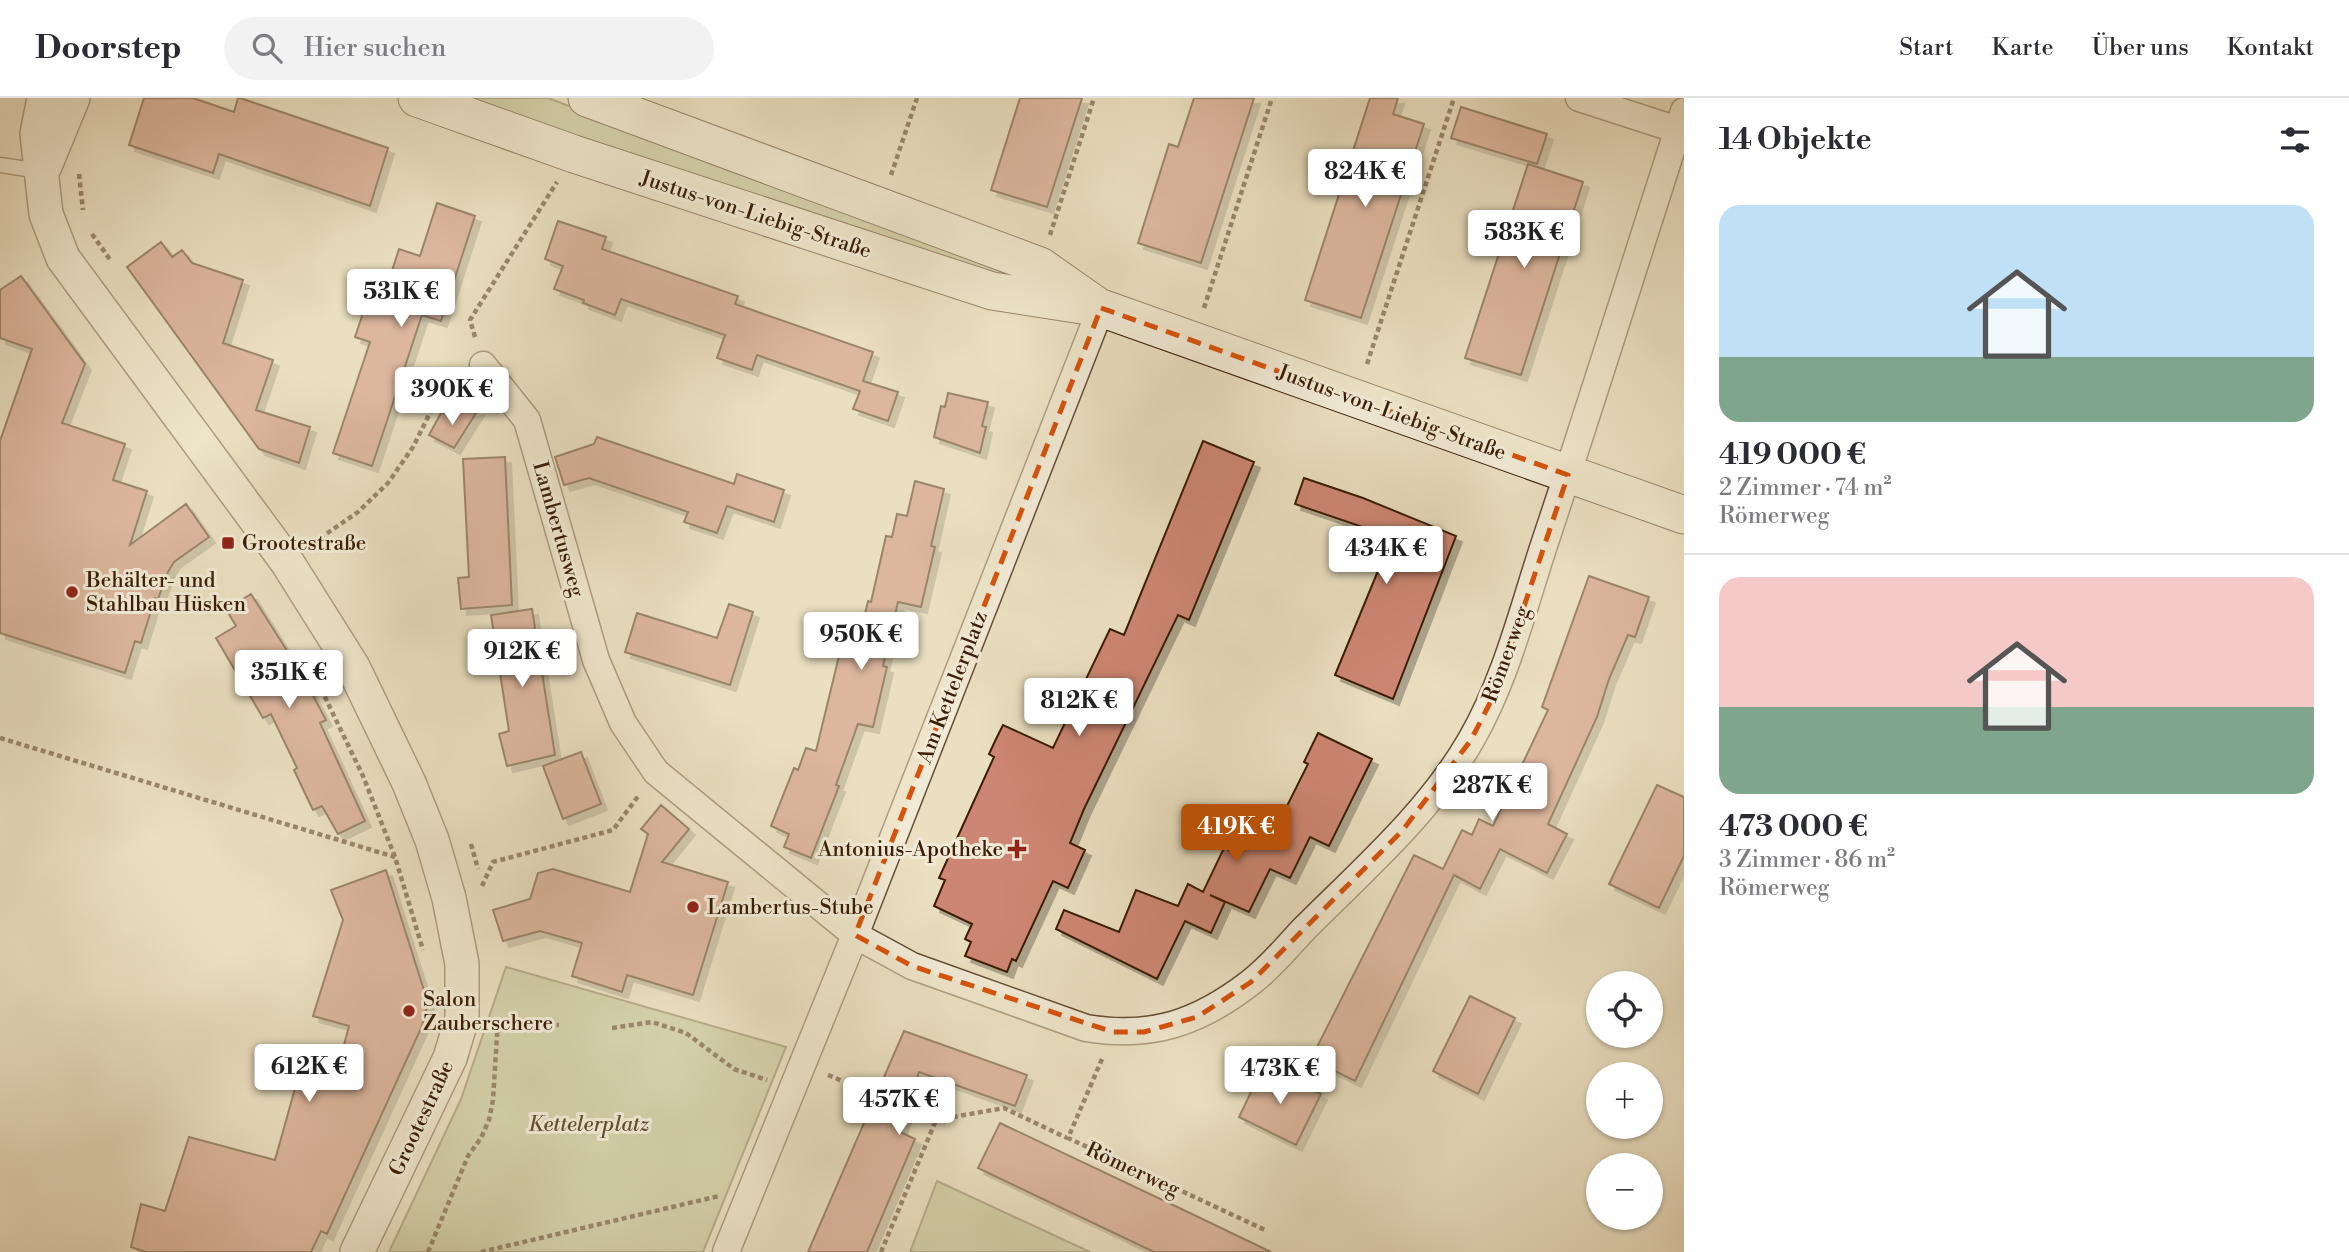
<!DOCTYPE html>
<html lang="de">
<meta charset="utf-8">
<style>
:root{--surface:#fff;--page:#f2f2f3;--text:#2b2b33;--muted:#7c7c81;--line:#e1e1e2;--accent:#b45309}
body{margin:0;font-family:"Libre Bodoni",serif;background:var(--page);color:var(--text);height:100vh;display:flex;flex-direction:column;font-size:26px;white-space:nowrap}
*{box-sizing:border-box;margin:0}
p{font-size:23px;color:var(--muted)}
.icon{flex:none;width:38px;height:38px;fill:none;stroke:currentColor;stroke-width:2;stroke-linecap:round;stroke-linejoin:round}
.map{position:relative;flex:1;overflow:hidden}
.details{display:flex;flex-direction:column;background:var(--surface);width:665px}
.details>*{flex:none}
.tools{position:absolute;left:1586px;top:873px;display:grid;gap:14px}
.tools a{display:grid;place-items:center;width:77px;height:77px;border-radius:50%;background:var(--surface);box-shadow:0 2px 5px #0004;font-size:35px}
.price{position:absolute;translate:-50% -60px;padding:0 16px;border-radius:7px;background:#fff;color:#222;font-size:23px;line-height:46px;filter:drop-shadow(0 2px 4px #0008)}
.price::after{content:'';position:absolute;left:50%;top:42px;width:21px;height:16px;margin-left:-10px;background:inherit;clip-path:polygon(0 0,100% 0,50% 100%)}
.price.on{background:var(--accent);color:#fff}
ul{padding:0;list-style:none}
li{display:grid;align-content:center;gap:14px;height:371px;padding:0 35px}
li+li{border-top:2px solid var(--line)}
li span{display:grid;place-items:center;height:217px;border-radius:21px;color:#555}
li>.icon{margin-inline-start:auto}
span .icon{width:126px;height:126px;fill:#fffc;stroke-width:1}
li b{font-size:30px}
h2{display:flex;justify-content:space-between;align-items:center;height:84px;padding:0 35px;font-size:30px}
header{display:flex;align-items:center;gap:42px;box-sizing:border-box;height:98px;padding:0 35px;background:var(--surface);border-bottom:2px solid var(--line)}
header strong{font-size:33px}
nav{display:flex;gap:38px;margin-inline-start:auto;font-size:24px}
.search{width:490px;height:63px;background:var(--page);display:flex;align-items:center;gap:18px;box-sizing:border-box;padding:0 24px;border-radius:38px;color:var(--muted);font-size:26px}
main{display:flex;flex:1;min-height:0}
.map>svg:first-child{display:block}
.green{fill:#bbc190;stroke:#7a6f4a;stroke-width:2}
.building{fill:#cd8673;stroke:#3a1d05;stroke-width:2;filter:url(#shadow)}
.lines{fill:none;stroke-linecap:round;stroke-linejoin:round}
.service-casing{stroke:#664e34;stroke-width:17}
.minor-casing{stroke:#664e34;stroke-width:29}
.tertiary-casing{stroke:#664e34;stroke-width:36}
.secondary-casing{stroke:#3a1d05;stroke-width:39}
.path{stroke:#3a1d05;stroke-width:4.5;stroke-dasharray:5 3.5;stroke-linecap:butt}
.service{stroke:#f1ead6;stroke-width:14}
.minor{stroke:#f1ead6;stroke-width:26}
.tertiary{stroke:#f1ead6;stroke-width:33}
.secondary{stroke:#f1ead6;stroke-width:37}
.marked{fill:none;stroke:#d7530b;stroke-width:5;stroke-dasharray:14 9;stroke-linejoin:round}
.poi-dot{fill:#8f2418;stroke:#f1ead6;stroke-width:2.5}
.labels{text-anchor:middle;stroke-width:6;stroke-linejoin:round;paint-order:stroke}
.street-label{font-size:21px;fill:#3a1d05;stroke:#f1ead6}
.poi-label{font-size:21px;fill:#3a1d05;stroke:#f1ead6;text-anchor:start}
.park-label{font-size:21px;font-style:italic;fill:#614e2f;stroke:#f1ead6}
</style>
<header>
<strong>Doorstep</strong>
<div class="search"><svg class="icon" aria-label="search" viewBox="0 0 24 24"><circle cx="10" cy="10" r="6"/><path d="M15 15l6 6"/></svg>Hier suchen</div>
<nav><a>Start</a><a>Karte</a><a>Über uns</a><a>Kontakt</a></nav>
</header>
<main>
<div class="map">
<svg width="1684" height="1154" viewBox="0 0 1684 1154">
<defs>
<filter id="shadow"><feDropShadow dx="6" dy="6" stdDeviation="0" flood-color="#0004"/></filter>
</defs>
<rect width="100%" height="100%" fill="#eadfc0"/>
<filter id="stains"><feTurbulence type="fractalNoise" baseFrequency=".00286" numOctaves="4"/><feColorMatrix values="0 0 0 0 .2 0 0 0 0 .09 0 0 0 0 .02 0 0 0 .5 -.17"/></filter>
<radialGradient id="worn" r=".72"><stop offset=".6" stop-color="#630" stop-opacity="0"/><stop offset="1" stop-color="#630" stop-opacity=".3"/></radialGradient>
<path class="green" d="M 449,0 L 548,0 L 1020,179 L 1018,185 Z
M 506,869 L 786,949 L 703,1154 L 389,1154 L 461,1001 Z
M 937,1083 L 1090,1154 L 910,1154 Z"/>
<path class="building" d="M 144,0 L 193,0 L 234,14 L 238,0 L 240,0 L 388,50 L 370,108 L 219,56 L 213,75 L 129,47 Z
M 1020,0 L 1082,0 L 1047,109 L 991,92 Z
M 1194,0 L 1254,0 L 1201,165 L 1138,145 L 1169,46 L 1178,49 Z
M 1370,0 L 1398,0 L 1393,16 L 1424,26 L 1361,220 L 1305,202 Z
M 1461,9 L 1547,36 L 1537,66 L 1451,40 Z
M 1528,66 L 1583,84 L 1521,277 L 1465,260 Z
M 437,105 L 475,118 L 441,223 L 422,217 L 372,368 L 333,355 L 370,244 L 355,239 L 366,206 L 380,210 L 399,151 L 420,158 Z
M 558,123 L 606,139 L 602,151 L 738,198 L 735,206 L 873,254 L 863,283 L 898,294 L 888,323 L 853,311 L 860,293 L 757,257 L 752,272 L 717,260 L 725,237 L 621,201 L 615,217 L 583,205 L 584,202 L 554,191 L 563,168 L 545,161 Z
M 161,144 L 172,159 L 182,152 L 192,165 L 243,182 L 223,245 L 273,262 L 256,312 L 310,329 L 299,365 L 259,351 L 127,169 Z
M 21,178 L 85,266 L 62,325 L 125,346 L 113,382 L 147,393 L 130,447 L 186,406 L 209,439 L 174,464 L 168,474 L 158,501 L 155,500 L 141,545 L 135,543 L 125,575 L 0,535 L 0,343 L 32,251 L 0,240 L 0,192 Z
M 948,295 L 988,304 L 982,328 L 986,329 L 980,355 L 934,339 L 941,308 L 945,309 Z
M 478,312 L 454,350 L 429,337 L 441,315 Z
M 597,339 L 734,386 L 737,376 L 784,392 L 774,424 L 727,408 L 717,435 L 684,424 L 688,414 L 589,380 L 564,387 L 555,359 L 594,346 Z
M 1203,343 L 1254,364 L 1189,522 L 1178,517 L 1084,711 L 1070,745 L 1085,752 L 1068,790 L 1053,783 L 1016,863 L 1012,861 L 1007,874 L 965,858 L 971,844 L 965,841 L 972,826 L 934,808 L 945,782 L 939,780 L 994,659 L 989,656 L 996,641 L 1003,627 L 1053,650 L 1110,531 L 1124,537 Z
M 505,359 L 512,507 L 461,511 L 458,480 L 469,479 L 463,361 Z
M 1304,380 L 1363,400 L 1456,438 L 1393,601 L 1335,577 L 1392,439 L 1295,406 Z
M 915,383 L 944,391 L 931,448 L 935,449 L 921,509 L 898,504 L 883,568 L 887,569 L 873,629 L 858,626 L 836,687 L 839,688 L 811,760 L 784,749 L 789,736 L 771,728 L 794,670 L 798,672 L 806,650 L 816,653 L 839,558 L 844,559 L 849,535 L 860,537 L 868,503 L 871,504 L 886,438 L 892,439 L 897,416 L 907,418 Z
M 1589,478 L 1649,499 L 1635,539 L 1628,537 L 1609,581 L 1597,619 L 1548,726 L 1567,736 L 1547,775 L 1500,751 L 1480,791 L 1454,777 L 1355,983 L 1311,961 L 1414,757 L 1443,771 L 1462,732 L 1472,737 L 1479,721 L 1493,728 L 1548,612 L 1542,609 Z
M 251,496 L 300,573 L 326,622 L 320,625 L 365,723 L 338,736 L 322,708 L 313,712 L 312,710 L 294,672 L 297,670 L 271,616 L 263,620 L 216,540 L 236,528 L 226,511 Z
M 729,506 L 753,514 L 730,587 L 625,554 L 637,515 L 717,540 Z
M 532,511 L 555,657 L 507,668 L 499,636 L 509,633 L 491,517 Z
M 1318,635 L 1372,661 L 1329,748 L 1310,739 L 1290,780 L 1270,771 L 1249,814 L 1210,797 L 1225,804 L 1211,835 L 1185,823 L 1157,881 L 1056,831 L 1064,812 L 1119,834 L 1136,792 L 1178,808 L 1188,786 L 1203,794 L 1224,750 L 1237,755 L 1258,714 L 1279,724 L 1308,666 L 1304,664 Z
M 581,654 L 601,706 L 563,721 L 543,668 Z
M 1657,687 L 1684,699 L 1684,758 L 1659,810 L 1609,786 Z
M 661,707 L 689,731 L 662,764 L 728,784 L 693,897 L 627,877 L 622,894 L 572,878 L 582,845 L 540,833 L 503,843 L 493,812 L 530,801 L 538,775 L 553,771 L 630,794 L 648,736 L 641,731 Z
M 386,772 L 428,905 L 422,928 L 327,1136 L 321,1133 L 311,1154 L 146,1154 L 131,1149 L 141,1106 L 165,1113 L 189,1039 L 275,1062 L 301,969 L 336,977 L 349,928 L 313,918 L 343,822 L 331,792 Z
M 1470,898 L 1515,920 L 1478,996 L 1433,973 Z
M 904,933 L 1027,977 L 1015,1008 L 919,974 L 900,1034 L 915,1041 L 867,1154 L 808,1154 Z
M 1263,969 L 1321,996 L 1296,1047 L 1239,1019 Z
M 1000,1025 L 1192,1116 L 1271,1154 L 1154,1154 L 978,1070 Z"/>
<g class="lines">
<defs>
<path id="service" d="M 0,67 L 40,73"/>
<path id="minor" d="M 1579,0 L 1678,32
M 483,267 L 527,322 L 596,562 L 623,625 L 656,674 L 855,837 L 912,868 L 1086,930 C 1151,941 1198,925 1250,885 C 1270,870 1287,849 1304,831 C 1363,772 1429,715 1471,642 C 1507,580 1524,506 1547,438 C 1594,297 1638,155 1684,13
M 726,1154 L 855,837 L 1101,210"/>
<path id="tertiary" d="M 44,0 L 37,36 L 46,116 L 63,160 L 287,464 L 353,569 L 409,685 L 432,742 L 449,800 L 462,866 L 462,920 L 450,960 L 357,1154
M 45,68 L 73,0"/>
<path id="secondary" d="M 417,0 L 574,56 L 992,193 L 1101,210 L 1684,417
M 587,0 L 1040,168 L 1094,206"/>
</defs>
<use href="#service" class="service-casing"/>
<use href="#minor" class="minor-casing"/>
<use href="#tertiary" class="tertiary-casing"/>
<use href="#secondary" class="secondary-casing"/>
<path class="path" d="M 79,76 L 83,112
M 891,77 L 917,0
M 92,136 L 111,163
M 1050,137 L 1094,0
M 1204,210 L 1272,0
M 475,239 L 470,222 L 557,84
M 1367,266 L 1454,0
M 313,445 L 358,414 L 388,385 L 413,349 L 434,307 L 461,285
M 310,568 L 363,678 L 395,759 L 423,852
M 0,640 L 395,759
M 471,746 L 478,771
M 482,788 L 493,764 L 613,732 L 639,697
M 497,925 L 559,927
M 612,930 L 652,924 L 686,935 L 734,971 L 767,982
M 1102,961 L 1068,1040 L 1265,1132
M 828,977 L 936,1022 L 881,1154
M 936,1022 L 1004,1010 L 1067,1040
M 428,1154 L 468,1058 L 481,1040 L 489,1022 L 493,1002 L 498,921
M 481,1154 L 719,1098"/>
<use href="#service" class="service"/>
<use href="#minor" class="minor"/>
<use href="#tertiary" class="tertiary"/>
<use href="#secondary" class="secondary"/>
</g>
<path d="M0 0H1684V1154H0ZM 1101,210 L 1568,377 L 1495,595 L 1471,642 L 1402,733 L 1251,884 L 1197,919 L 1144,934 L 1113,934 L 912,868 L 855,837 Z" fill="#eadfc0" fill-opacity=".55" fill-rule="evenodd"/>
<path class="marked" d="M 1101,210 L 1568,377 L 1495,595 L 1471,642 L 1402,733 L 1251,884 L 1197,919 L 1144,934 L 1113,934 L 912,868 L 855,837 Z"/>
<g class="poi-dot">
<rect x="221" y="438" width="14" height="14" rx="3.5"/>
<circle cx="72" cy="494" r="7"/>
<path d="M1013.5 740.5h7v7h7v7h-7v7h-7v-7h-7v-7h7z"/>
<circle cx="693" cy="809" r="7"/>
<circle cx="409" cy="913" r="7"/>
</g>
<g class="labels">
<g class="street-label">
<text transform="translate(756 116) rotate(18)" y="7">Justus-von-Liebig-Straße</text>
<text transform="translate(1392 314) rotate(20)" y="7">Justus-von-Liebig-Straße</text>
<text transform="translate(559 431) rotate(74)" y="7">Lambertusweg</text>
<text transform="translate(1506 556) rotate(-70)" y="7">Römerweg</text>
<text transform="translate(952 589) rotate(-69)" y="7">Am Kettelerplatz</text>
<text transform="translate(421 1020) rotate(-65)" y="7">Grootestraße</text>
<text transform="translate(1133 1071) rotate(25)" y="7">Römerweg</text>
</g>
<g class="poi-label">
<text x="242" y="452">Grootestraße</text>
<text x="86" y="489">Behälter- und<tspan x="86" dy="24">Stahlbau Hüsken</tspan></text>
<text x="1003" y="758" text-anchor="end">Antonius-Apotheke</text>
<text x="707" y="816">Lambertus-Stube</text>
<text x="423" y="908">Salon<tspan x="423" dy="24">Zauberschere</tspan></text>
</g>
<g class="park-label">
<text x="589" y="1033">Kettelerplatz</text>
</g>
</g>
<rect width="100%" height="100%" filter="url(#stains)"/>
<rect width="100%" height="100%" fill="url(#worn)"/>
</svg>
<div class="tools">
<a><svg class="icon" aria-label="locate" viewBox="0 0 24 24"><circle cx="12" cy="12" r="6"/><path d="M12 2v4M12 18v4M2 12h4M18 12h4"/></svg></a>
<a>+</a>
<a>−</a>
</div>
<b class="price" style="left:1365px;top:111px">824K €</b>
<b class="price" style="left:1524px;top:172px">583K €</b>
<b class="price" style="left:401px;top:231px">531K €</b>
<b class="price" style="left:452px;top:329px">390K €</b>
<b class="price" style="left:1386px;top:488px">434K €</b>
<b class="price" style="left:861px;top:574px">950K €</b>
<b class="price" style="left:522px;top:591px">912K €</b>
<b class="price" style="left:289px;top:612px">351K €</b>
<b class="price" style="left:1079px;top:640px">812K €</b>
<b class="price" style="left:1492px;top:725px">287K €</b>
<b class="price on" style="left:1236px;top:766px">419K €</b>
<b class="price" style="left:309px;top:1006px">612K €</b>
<b class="price" style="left:1280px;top:1008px">473K €</b>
<b class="price" style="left:899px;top:1039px">457K €</b>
</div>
<section class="details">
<h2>14 Objekte<svg class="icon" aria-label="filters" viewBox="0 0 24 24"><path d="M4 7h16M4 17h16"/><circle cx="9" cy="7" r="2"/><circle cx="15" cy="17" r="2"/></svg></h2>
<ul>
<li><span style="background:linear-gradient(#bfe0f5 70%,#7fa58c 0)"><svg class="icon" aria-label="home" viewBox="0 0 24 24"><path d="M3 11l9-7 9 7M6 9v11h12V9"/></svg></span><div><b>419 000 €</b><p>2 Zimmer · 74 m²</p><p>Römerweg</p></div></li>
<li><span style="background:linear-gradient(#f6c9c9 60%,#7fa58c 0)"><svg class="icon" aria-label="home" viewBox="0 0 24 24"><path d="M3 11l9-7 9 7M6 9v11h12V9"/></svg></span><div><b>473 000 €</b><p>3 Zimmer · 86 m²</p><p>Römerweg</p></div></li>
</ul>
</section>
</main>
